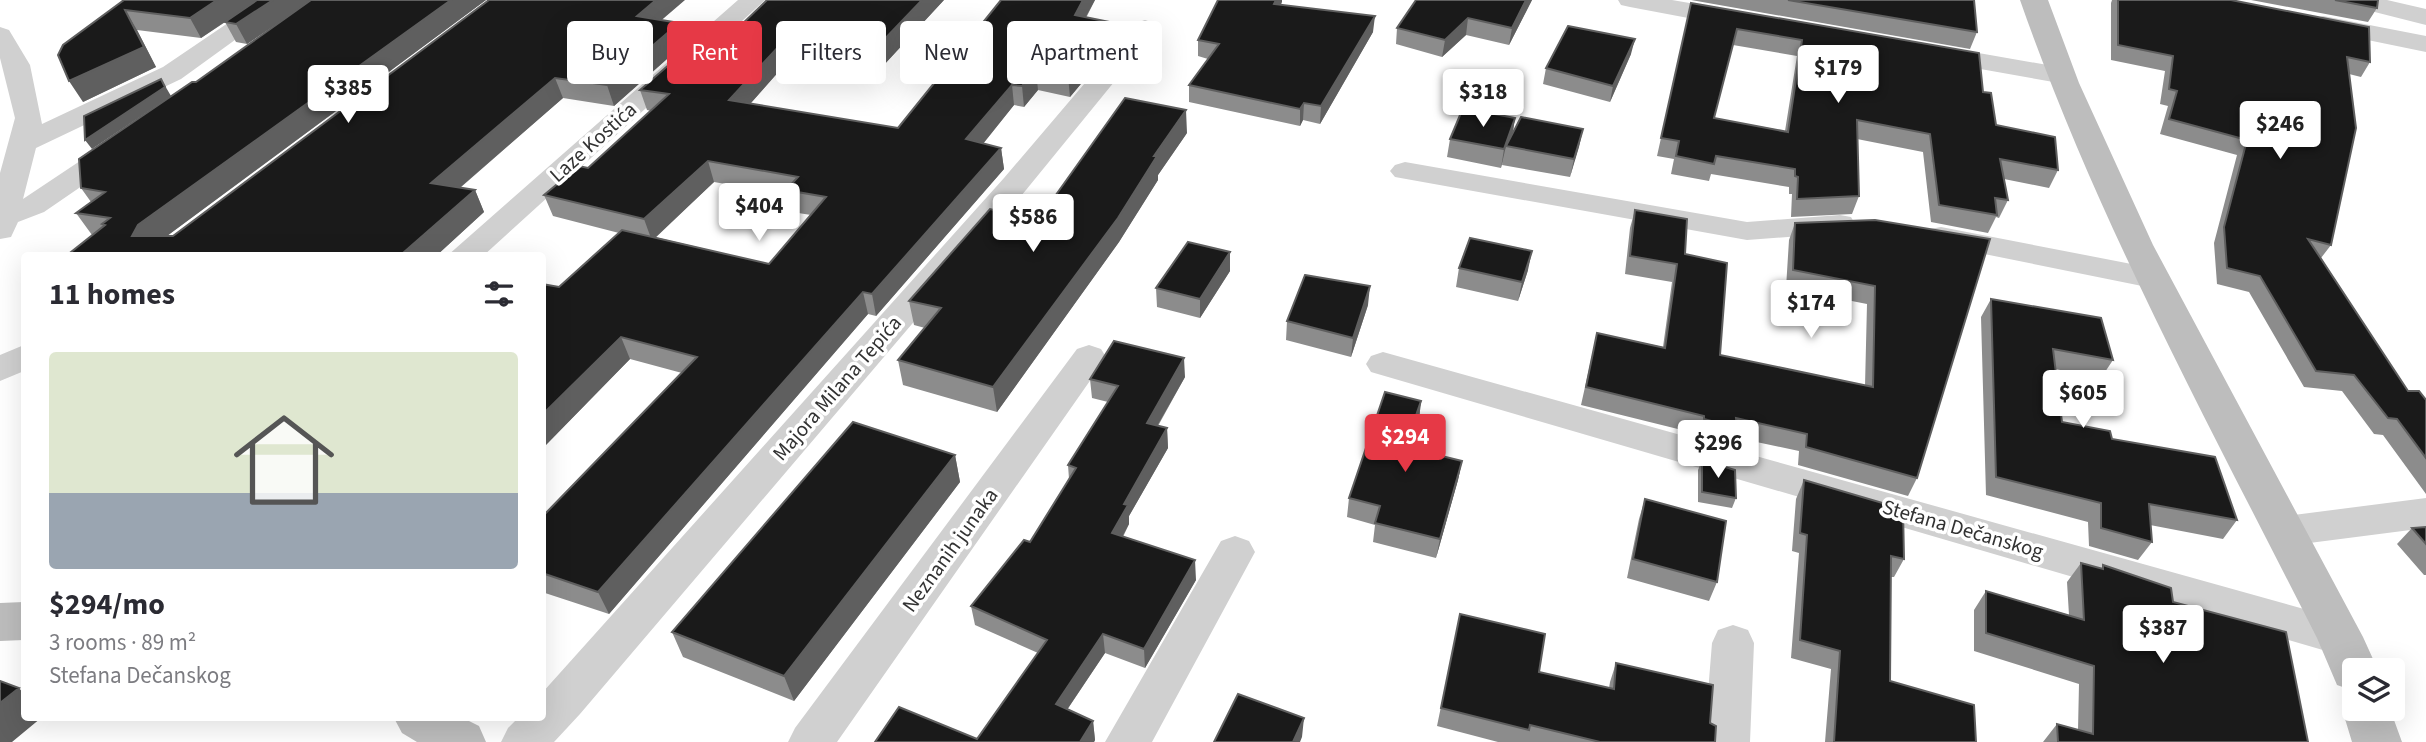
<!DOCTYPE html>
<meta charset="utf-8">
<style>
:root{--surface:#fff;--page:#f2f2f3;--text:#2b2b33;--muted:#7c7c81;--accent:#e63946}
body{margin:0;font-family:"Source Sans 3",sans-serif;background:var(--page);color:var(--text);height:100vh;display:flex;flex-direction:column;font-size:26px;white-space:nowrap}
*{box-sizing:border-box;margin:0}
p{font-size:23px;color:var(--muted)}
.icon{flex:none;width:38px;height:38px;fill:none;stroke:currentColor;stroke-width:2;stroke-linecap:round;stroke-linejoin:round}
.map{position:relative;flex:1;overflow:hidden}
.side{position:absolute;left:21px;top:252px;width:525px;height:469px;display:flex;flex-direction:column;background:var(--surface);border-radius:7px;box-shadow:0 7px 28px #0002}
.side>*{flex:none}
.hud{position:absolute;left:567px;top:21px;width:665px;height:63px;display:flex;gap:14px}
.controls{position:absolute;left:2342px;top:658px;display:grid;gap:14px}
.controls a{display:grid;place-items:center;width:63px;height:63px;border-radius:7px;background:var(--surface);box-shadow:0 7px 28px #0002;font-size:35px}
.price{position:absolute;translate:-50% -60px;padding:0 16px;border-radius:7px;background:#fff;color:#222;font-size:23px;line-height:46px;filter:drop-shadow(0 2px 4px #0008)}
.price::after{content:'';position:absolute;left:50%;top:42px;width:21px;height:16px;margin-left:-10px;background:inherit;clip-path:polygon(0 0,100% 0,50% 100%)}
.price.on{background:var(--accent);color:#fff}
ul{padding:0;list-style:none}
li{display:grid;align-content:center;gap:14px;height:371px;padding:0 28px}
li span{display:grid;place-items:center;height:217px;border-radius:7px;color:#555}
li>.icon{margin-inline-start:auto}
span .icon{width:126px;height:126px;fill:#fffc;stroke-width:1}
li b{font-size:30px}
h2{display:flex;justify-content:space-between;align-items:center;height:84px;padding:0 28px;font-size:30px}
.pill{padding:0 24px;border-radius:7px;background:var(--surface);box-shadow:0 7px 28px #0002;font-size:24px;line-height:63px}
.pill.on{background:var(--accent);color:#fff}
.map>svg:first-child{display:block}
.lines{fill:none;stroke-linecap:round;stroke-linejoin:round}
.minor{fill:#d0d0d0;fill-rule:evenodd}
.secondary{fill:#bdbdbd;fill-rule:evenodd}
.wall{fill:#8c8c8c;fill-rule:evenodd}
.shaded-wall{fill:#5f5f5f}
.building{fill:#1a1a1a;stroke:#5f5f5f;stroke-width:2;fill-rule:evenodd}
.labels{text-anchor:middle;stroke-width:7;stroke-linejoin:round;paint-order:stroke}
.street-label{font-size:21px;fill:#333;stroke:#fff}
</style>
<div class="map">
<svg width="2426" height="742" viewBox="0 0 2426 742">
<rect width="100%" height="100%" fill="#fff"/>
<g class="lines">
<path class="minor" d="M 262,0 L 290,0 L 181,79 L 36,148 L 23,199 L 110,141 L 120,138 L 130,141 L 134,147 L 130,153 L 44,212 L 18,222 L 11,237 L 0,239 L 0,173 L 15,118 L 0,58 L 0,27 L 9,30 L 30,65 L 42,124 L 163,67 Z
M 738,0 L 765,0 L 483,256 L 447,256 Z
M 1618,0 L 1672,0 L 1736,11 L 1745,14 L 1749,19 L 1745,24 L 1736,27 L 1630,7 L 1621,5 Z
M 2344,0 L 2387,0 L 2426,9 L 2426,25 L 2347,5 Z
M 2323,16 L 2426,36 L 2426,52 L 2314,29 L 2310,24 L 2314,19 Z
M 1145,20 L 1154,23 L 1158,28 L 1154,33 L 1026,190 L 580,714 L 554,742 L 501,742 L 508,728 L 518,718 L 542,718 L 542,693 L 1004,178 L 1136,23 Z
M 1933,45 L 2059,67 L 2068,69 L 2072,75 L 2068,81 L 2059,83 L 1924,59 L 1920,53 L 1924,47 Z
M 1405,162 L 1747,222 L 1840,215 L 1851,217 L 1855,224 L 1851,231 L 1840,233 L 1747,240 L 1395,177 L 1390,171 L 1395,165 Z
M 1941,227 L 2152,268 L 2163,271 L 2168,278 L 2163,285 L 2152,288 L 1930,243 L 1925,236 L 1930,229 Z
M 24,345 L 24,371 L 0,381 L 0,355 Z
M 1089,345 L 1101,349 L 1106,357 L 1101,365 L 837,742 L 788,742 L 795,728 L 1077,349 Z
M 1383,352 L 2340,619 L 2355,625 L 2361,637 L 2355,649 L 2340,655 L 1371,372 L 1366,364 L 1371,356 Z
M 2426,498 L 2426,528 L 2286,546 L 2272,542 L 2266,531 L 2272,520 L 2286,516 Z
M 1235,536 L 1249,541 L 1255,552 L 1152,742 L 1105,742 L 1221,541 Z
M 1733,625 L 1748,630 L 1754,643 L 1750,742 L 1704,742 L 1712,643 L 1718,630 Z"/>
<path class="secondary" d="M 2020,0 L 2048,0 L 2079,83 L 2153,245 L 2363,637 L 2378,670 L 2354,670 L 2354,691 L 2337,685 L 2317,638 C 2211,428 2098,223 2020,0 Z
M 24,602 L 24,640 L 0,641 L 0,603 Z
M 2354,692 L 2354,709 L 2390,709 L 2402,742 L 2352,742 L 2342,709 L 2349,694 Z
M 394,718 L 463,718 L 479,726 L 486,742 L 417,742 L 402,733 Z"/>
</g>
<path class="wall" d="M 122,0 L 486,0 L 167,236 L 173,236 L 662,20 L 685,43 L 614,106 L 563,98 L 460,188 L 475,190 L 484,212 L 436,256 L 66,256 L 92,235 L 76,213 L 91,202 L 81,188 L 196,82 L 294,12 L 247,44 L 236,42 L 225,22 L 242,11 L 201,38 L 137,30 L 156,67 L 83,102 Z
M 944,0 L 882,67 L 796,52 L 750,104 L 898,128 L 1001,0 L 1095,0 L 1086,18 L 1115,43 L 1070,97 L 1038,90 L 1024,107 L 1014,105 L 983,144 L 1001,148 L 1004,169 L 876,316 L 868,314 L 609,614 L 542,592 L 542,517 L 682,373 L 630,359 L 542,449 L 542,284 L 559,287 L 619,233 L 553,216 L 544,195 L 588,168 L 651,111 L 647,110 L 640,90 L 735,31 ZM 714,182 L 788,195 L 792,212 L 811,215 L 769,264 L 655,237 Z
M 1218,0 L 1282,0 L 1280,5 L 1373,32 L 1320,124 L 1303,120 L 1300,126 L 1189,102 L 1189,85 L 1208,59 L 1198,56 L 1198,40 Z
M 1416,0 L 1532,0 L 1509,45 L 1466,35 L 1442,57 L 1396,44 L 1397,28 Z
M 1691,0 L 1974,0 L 1977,32 L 1970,49 Z
M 2112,0 L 2231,0 L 2370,62 L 2361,77 L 2349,74 L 2331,245 L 2321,258 L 2408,391 L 2426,400 L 2426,494 L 2383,435 L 2374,434 L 2342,391 L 2304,387 L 2249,292 L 2217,284 L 2214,243 L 2237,155 L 2160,134 L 2168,106 L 2160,104 L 2165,71 L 2111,60 L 2111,3 Z
M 2251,0 L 2378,0 L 2377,8 L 2368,22 Z
M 1691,3 L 1983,92 L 1996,125 L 2058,170 L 2049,188 L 2004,179 L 2008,200 L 1999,218 L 1996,217 L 1988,233 L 1931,222 L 1923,152 L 1857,139 L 1859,196 L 1852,214 L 1791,217 L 1792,194 L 1789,194 L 1789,187 L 1711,174 L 1709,181 L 1671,174 L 1674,159 L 1657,156 ZM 1733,45 L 1797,56 L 1785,131 L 1714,118 Z
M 1631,54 L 1610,102 L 1543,84 L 1546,68 Z
M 1515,118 L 1513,133 L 1583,129 L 1570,177 L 1502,165 L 1503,161 L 1501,168 L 1447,157 L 1450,139 Z
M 1187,133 L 1158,175 L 1158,180 L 1119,242 L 997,412 L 903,385 L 898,360 L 925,328 L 914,325 L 909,301 L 1038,220 Z
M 1635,210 L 1685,254 L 1720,355 L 1865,386 L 1867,304 L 1786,288 L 1789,240 L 1795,223 L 1875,220 L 1917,478 L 1908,496 L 1798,465 L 1799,451 L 1733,437 L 1730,446 L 1698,437 L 1698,434 L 1581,405 L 1597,333 L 1663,347 L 1672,282 L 1625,274 L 1630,228 Z
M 1230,252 L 1230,271 L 1200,318 L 1157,307 L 1156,288 Z
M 1459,268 L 1528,270 L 1518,301 L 1456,287 Z
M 1991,299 L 2113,360 L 2101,378 L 2055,369 L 2062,422 L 2112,439 L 2237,520 L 2223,539 L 2150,525 L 2152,542 L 2138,560 L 2089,546 L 2088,522 L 1986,495 L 1981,317 Z
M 1368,305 L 1351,357 L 1286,340 L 1287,321 Z
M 1185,377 L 1158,426 L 1167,428 L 1168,448 L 1129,516 L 1129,524 L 1123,537 L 1196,580 L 1145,668 L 1105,653 L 1067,710 L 1093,721 L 1095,740 L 1094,742 L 875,742 L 977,739 L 1038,653 L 975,625 L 971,606 L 1030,542 L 1069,479 L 1068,465 L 1108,402 L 1092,398 L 1090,379 Z
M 1421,401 L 1419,420 L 1409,448 L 1462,461 L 1458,480 L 1436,558 L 1373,542 L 1375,525 L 1347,517 L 1349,498 Z
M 955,455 L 960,482 L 794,701 L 683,657 L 672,632 Z
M 1702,460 L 1736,498 L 1732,508 L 1698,502 L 1698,470 Z
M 1804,480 L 1904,559 L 1894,577 L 1891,577 L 1890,681 L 1976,742 L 1825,742 L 1831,669 L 1791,658 L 1799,553 L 1792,551 L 1796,499 Z
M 1645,499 L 1717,582 L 1709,601 L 1627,578 L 1639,519 Z
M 2426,527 L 2426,575 L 2424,575 L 2397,544 L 2412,528 Z
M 2081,563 L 2101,569 L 2103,565 L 2173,602 L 2308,742 L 2043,742 L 2057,724 L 2078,730 L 2079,684 L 1974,651 L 1974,610 L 1986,591 L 2069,615 L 2067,582 Z
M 1460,614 L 1539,672 L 1609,688 L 1610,682 L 1616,663 L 1710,723 L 1715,742 L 1498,742 L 1437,726 Z"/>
<path class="shaded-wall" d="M 217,0 L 257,0 L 201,38 L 190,18 Z
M 273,0 L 312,0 L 247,44 L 236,24 Z
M 451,0 L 486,0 L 152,247 L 132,236 L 138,225 Z
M 656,0 L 685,0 L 643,36 L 637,16 Z
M 922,0 L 944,0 L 882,67 L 878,46 Z
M 1083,0 L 1095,0 L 1076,35 L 1075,15 Z
M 1276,0 L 1282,0 L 1282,2 L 1274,21 L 1274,4 Z
M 1526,0 L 1532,0 L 1509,45 L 1512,28 Z
M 125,10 L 137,30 L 156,67 L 83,102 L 69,81 Z
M 1375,16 L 1373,32 L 1320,124 L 1321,106 Z
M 1468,18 L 1466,35 L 1442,57 L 1445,40 Z
M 679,23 L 685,43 L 614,106 L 607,85 Z
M 1114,23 L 1115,43 L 1070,97 L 1068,76 Z
M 792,32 L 796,52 L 735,121 L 729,100 Z
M 1635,39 L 1631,54 L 1610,102 L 1613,86 Z
M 1036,70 L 1038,90 L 1024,107 L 1022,86 Z
M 555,78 L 563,98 L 441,204 L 431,183 Z
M 161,79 L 171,96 L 92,149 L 85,140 Z
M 1012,85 L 1014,105 L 969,161 L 966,139 Z
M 1304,103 L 1303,120 L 1300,126 L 1300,109 Z
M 1186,110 L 1187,133 L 1158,175 L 1158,180 L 1119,242 L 997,412 L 993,387 Z
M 1515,118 L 1512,136 L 1506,146 L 1501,168 L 1504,149 Z
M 1583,129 L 1579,147 L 1570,177 L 1574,159 Z
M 1001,148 L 1004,169 L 876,316 L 872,294 Z
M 708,161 L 714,182 L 652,241 L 644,219 Z
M 475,190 L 484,212 L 436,256 L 404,256 L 403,253 Z
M 1532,251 L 1528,270 L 1518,301 L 1522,282 Z
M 1230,252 L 1230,271 L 1200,318 L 1200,299 Z
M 1370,286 L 1368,305 L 1351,357 L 1353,338 Z
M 863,292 L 868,314 L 609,614 L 598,592 Z
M 621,337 L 630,359 L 542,449 L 542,415 Z
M 1184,358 L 1185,377 L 1148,442 L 1147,423 Z
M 1421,401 L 1419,420 L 1402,467 L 1405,447 Z
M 1167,428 L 1168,448 L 1129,516 L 1129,524 L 1114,552 L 1112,533 L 1124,504 Z
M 955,455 L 960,482 L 794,701 L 784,676 Z
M 1462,461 L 1458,480 L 1436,558 L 1440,539 Z
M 1195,560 L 1196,580 L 1145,668 L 1144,649 Z
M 1103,634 L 1105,653 L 1058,723 L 1056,704 Z
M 19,688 L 24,694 L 24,718 L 41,718 L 12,742 L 0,742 L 0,703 Z
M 1304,718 L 1302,737 L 1300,742 L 1293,742 Z
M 1093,721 L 1095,740 L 1094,742 L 1080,742 Z"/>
<path class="building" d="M 124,0 L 217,0 L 190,18 L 125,10 L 144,47 L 69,81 L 58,55 L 63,45 Z
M 257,0 L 273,0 L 236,24 L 225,22 Z
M 311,0 L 451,0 L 138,225 L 132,236 L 173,236 L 489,0 L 656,0 L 637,16 L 679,23 L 607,85 L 555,78 L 431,183 L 475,190 L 403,253 L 415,256 L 66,256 L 105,225 L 102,224 L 110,218 L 76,213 L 105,192 L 81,188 L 79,159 L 192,82 L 196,82 Z
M 767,0 L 922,0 L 878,46 L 792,32 L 729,100 L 898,128 L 1001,0 L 1083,0 L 1075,15 L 1114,23 L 1068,76 L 1036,70 L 1022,86 L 1012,85 L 966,139 L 1001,148 L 872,294 L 863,292 L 598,592 L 542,573 L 542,517 L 697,357 L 621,337 L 542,415 L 542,284 L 559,287 L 622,230 L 769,264 L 826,197 L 786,190 L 798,177 L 708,161 L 644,219 L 544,195 L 579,166 L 588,168 L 669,94 L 640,90 L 711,28 L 735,31 Z
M 1218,0 L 1276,0 L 1274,4 L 1375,16 L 1321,106 L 1304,103 L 1300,109 L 1189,85 L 1219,44 L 1198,40 Z
M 1416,0 L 1526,0 L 1512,28 L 1468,18 L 1445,40 L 1397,28 Z
M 1788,0 L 1974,0 L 1977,32 Z
M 2118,0 L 2231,0 L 2369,27 L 2370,62 L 2347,57 L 2356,128 L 2331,245 L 2308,239 L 2408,391 L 2419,391 L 2426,400 L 2426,458 L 2397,419 L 2388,418 L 2354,375 L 2316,371 L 2260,276 L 2227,268 L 2224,227 L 2247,140 L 2169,119 L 2177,91 L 2169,89 L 2173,56 L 2118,45 Z
M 2335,0 L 2378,0 L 2377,8 Z
M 1691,3 L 1979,53 L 1983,92 L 1991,93 L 1996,125 L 2055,137 L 2058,170 L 2000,159 L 2008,200 L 1995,198 L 1997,215 L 1939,205 L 1930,134 L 1857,120 L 1859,196 L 1797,199 L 1798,177 L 1795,176 L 1795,169 L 1716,156 L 1714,164 L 1676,156 L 1679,141 L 1661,138 ZM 1737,29 L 1802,40 L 1788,132 L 1714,118 Z
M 1568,26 L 1635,39 L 1613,86 L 1546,68 Z
M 161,79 L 165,87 L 85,140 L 84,116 Z
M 1125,98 L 1186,110 L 1154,156 L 1157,156 L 1118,218 L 993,387 L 898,360 L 941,308 L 909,301 L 990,209 L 1038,220 Z
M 1463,108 L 1515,118 L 1504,149 L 1450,139 Z
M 1521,117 L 1583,129 L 1574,159 L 1506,146 Z
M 1635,210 L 1687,219 L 1685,254 L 1727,263 L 1720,355 L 1873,387 L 1875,286 L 1793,270 L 1795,223 L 1875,220 L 1990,239 L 1917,478 L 1806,447 L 1807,434 L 1736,418 L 1737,428 L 1704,419 L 1704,416 L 1586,387 L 1597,333 L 1665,348 L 1677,264 L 1630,256 Z
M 1470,238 L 1532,251 L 1522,282 L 1459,268 Z
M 1188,242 L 1230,252 L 1200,299 L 1156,288 Z
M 1305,275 L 1370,286 L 1353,338 L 1287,321 Z
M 1991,299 L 2101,318 L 2113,360 L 2053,349 L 2062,422 L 2110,431 L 2112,439 L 2215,457 L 2237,520 L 2149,504 L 2152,542 L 2101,528 L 2101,503 L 1996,477 Z
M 1114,341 L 1184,358 L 1147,423 L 1167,428 L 1124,504 L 1128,505 L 1112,533 L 1195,560 L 1144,649 L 1103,634 L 1056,704 L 1093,721 L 1080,742 L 875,742 L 899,707 L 977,739 L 1047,640 L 971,606 L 1024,540 L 1030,542 L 1076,468 L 1068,465 L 1118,386 L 1090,379 Z
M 1385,392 L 1421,401 L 1405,447 L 1462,461 L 1440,539 L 1375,523 L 1380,506 L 1349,498 Z
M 853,422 L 955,455 L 784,676 L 672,632 Z
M 1702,460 L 1735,470 L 1736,498 L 1702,492 Z
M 1804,480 L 1903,509 L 1904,559 L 1891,556 L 1890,681 L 1974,705 L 1976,742 L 1834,742 L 1840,651 L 1800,640 L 1807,535 L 1800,533 Z
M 1645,499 L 1726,521 L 1717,582 L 1633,559 Z
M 2426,527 L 2426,544 L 2412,528 Z
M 2081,563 L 2103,569 L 2103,565 L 2171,588 L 2173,602 L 2286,632 L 2308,742 L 2058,742 L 2057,724 L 2093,734 L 2094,666 L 1986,633 L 1986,591 L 2084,620 Z
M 1460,614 L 1545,634 L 1539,672 L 1614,689 L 1616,663 L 1713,685 L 1710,723 L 1716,726 L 1715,742 L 1600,742 L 1530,725 L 1529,730 L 1441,708 Z
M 0,681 L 19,688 L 0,703 Z
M 1238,694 L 1304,718 L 1293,742 L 1214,742 Z"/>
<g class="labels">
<g class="street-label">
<text transform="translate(593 142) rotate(-42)" y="7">Laze Kostića</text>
<text transform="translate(837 388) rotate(-49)" y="7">Majora Milana Tepića</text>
<text transform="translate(1963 529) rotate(16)" y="7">Stefana Dečanskog</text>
<text transform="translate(950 550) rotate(-54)" y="7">Neznanih junaka</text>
</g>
</g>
</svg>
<div class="controls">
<a><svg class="icon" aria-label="layers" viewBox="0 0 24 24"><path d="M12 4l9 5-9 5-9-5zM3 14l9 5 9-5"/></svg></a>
</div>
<b class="price" style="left:1838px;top:105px">$179</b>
<b class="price" style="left:348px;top:125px">$385</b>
<b class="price" style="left:1483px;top:129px">$318</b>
<b class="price" style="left:2280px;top:161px">$246</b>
<b class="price" style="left:759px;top:243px">$404</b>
<b class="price" style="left:1033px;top:254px">$586</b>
<b class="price" style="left:1811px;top:340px">$174</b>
<b class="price" style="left:2083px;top:430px">$605</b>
<b class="price on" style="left:1405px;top:474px">$294</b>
<b class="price" style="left:1718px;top:480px">$296</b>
<b class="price" style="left:2163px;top:665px">$387</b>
<div class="hud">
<a class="pill">Buy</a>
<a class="pill on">Rent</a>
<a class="pill">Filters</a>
<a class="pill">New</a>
<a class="pill">Apartment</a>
</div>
<section class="side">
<h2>11 homes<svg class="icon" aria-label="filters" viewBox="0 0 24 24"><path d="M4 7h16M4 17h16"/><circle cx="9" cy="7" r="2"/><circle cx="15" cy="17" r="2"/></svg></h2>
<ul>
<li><span style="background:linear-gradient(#dfe7d0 65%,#9aa5b1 0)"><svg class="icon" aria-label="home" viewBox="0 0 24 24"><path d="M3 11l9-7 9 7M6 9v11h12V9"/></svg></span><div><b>$294/mo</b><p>3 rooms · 89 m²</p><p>Stefana Dečanskog</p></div></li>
</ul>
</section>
</div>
